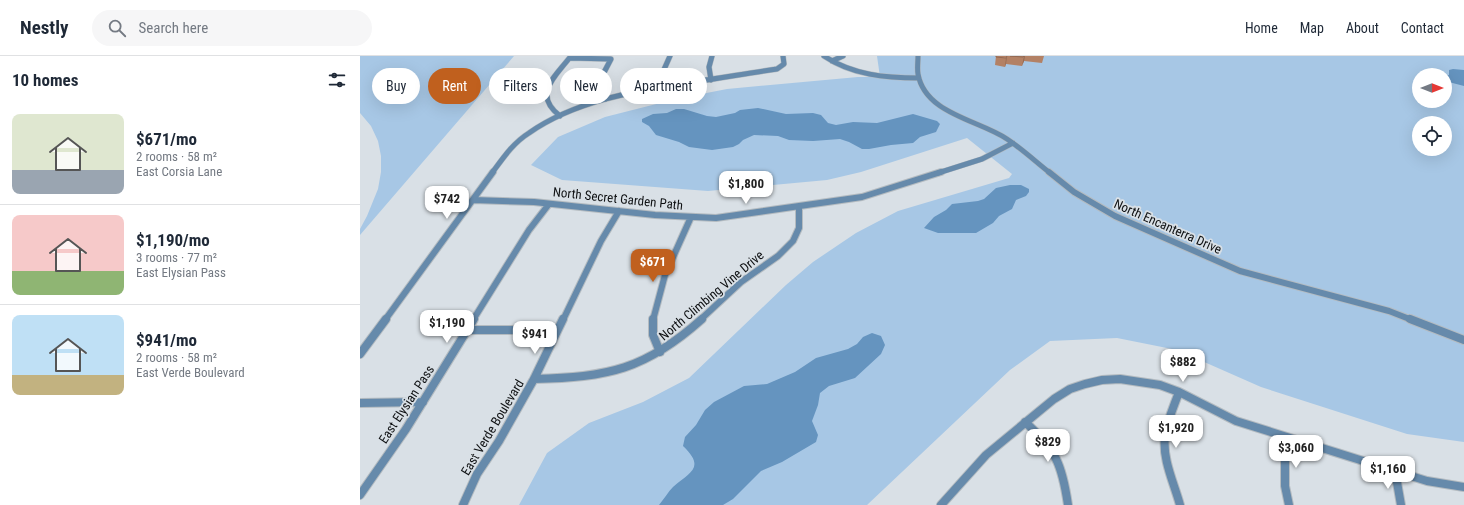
<!DOCTYPE html>
<meta charset="utf-8">
<style>
:root{--surface:#fff;--page:#f6f6f7;--text:#1f2937;--muted:#747a83;--line:#e0e1e3;--accent:#c0601e}
body{margin:0;font-family:"Roboto Condensed",sans-serif;background:var(--page);color:var(--text);height:100vh;display:flex;flex-direction:column;font-size:15px;white-space:nowrap}
*{box-sizing:border-box;margin:0}
p{font-size:13px;color:var(--muted)}
.icon{flex:none;width:22px;height:22px;fill:none;stroke:currentColor;stroke-width:2;stroke-linecap:round;stroke-linejoin:round}
.map{position:relative;flex:1;overflow:hidden}
.drawer{display:flex;flex-direction:column;background:var(--surface);width:360px}
.drawer>*{flex:none}
.guide{position:absolute;left:12px;top:12px;width:380px;height:36px;display:flex;gap:8px}
.needle{width:26px;rotate:90deg}
.fabs{position:absolute;left:1052px;top:12px;display:grid;gap:8px}
.fabs a{display:grid;place-items:center;width:40px;height:40px;border-radius:50%;background:var(--surface);box-shadow:0 4px 16px #0002;font-size:20px}
.price{position:absolute;translate:-50% -34px;padding:0 9px;border-radius:8px;background:#fff;color:#222;font-size:13px;line-height:26px;filter:drop-shadow(0 1px 2px #0008)}
.price::after{content:'';position:absolute;left:50%;top:24px;width:12px;height:9px;margin-left:-6px;background:inherit;clip-path:polygon(0 0,100% 0,50% 100%)}
.price.selected{background:var(--accent);color:#fff}
ul{padding:0;list-style:none}
li{display:flex;align-items:center;gap:12px;height:100px;padding:0 12px}
li+li{border-top:1px solid var(--line)}
li span{display:grid;place-items:center;flex:none;width:112px;height:80px;border-radius:8px;color:#555}
li>.icon{margin-inline-start:auto}
span .icon{width:48px;height:48px;fill:#fffc;stroke-width:1}
li b{font-size:17px}
h2{display:flex;justify-content:space-between;align-items:center;height:48px;padding:0 12px;font-size:17px}
.pill{padding:0 14px;border-radius:18px;background:var(--surface);box-shadow:0 4px 16px #0002;font-size:14px;line-height:36px}
.pill.selected{background:var(--accent);color:#fff}
header{display:flex;align-items:center;gap:24px;box-sizing:border-box;height:56px;padding:0 20px;background:var(--surface);border-bottom:1px solid var(--line)}
header strong{font-size:19px}
nav{display:flex;gap:22px;margin-inline-start:auto;font-size:14px}
.search{width:280px;height:36px;background:var(--page);display:flex;align-items:center;gap:10px;box-sizing:border-box;padding:0 14px;border-radius:22px;color:var(--muted);font-size:15px}
main{display:flex;flex:1;min-height:0}
.map>svg:first-child{display:block}
.green{fill:#a7c7e5;fill-rule:evenodd}
.water{fill:#6594bf}
.lines{fill:none;stroke-linecap:round;stroke-linejoin:round}
.minor-far2-casing{stroke:#b4bbc0;stroke-width:6}
.minor-far1-casing{stroke:#b4bbc0;stroke-width:8}
.minor-casing{stroke:#b4bbc0;stroke-width:10}
.minor-far2{stroke:#668aab;stroke-width:5}
.minor-far1{stroke:#668aab;stroke-width:6}
.minor{stroke:#668aab;stroke-width:8}
.wall{fill:#b38165}
.shaded-wall{fill:#926953}
.building{fill:#d09676;stroke:#926953}
.labels{text-anchor:middle;stroke-width:3.5;stroke-linejoin:round;paint-order:stroke}
.street-label{font-size:13px;fill:#0e1012;stroke:#d9e0e6}
</style>
<header>
<strong>Nestly</strong>
<div class="search"><svg class="icon" aria-label="search" viewBox="0 0 24 24"><circle cx="10" cy="10" r="6"/><path d="M15 15l6 6"/></svg>Search here</div>
<nav><a>Home</a><a>Map</a><a>About</a><a>Contact</a></nav>
</header>
<main>
<section class="drawer">
<h2>10 homes<svg class="icon" aria-label="filters" viewBox="0 0 24 24"><path d="M4 7h16M4 17h16"/><circle cx="9" cy="7" r="2"/><circle cx="15" cy="17" r="2"/></svg></h2>
<ul>
<li><span style="background:linear-gradient(#dfe7d0 70%,#9aa5b1 0)"><svg class="icon" aria-label="home" viewBox="0 0 24 24"><path d="M3 11l9-7 9 7M6 9v11h12V9"/></svg></span><div><b>$671/mo</b><p>2 rooms · 58 m²</p><p>East Corsia Lane</p></div></li>
<li><span style="background:linear-gradient(#f6c9c9 70%,#8fb573 0)"><svg class="icon" aria-label="home" viewBox="0 0 24 24"><path d="M3 11l9-7 9 7M6 9v11h12V9"/></svg></span><div><b>$1,190/mo</b><p>3 rooms · 77 m²</p><p>East Elysian Pass</p></div></li>
<li><span style="background:linear-gradient(#bfe0f5 75%,#c2b280 0)"><svg class="icon" aria-label="home" viewBox="0 0 24 24"><path d="M3 11l9-7 9 7M6 9v11h12V9"/></svg></span><div><b>$941/mo</b><p>2 rooms · 58 m²</p><p>East Verde Boulevard</p></div></li>
</ul>
</section>
<div class="map">
<svg width="1104" height="449" viewBox="0 0 1104 449">
<rect width="100%" height="100%" fill="#d9e0e6"/>
<path class="green" d="M 0,0 L 154,0 L 0,179 L 0,173 L 7,160 L 18,133 L 21,116 L 21,100 L 18,85 L 11,70 L 0,57 Z
M 517,0 L 1104,0 L 1104,386 L 1047,378 L 901,331 L 817,294 L 757,282 L 690,285 L 650,314 L 507,449 L 159,449 L 187,397 L 229,367 L 283,346 L 329,322 L 426,229 L 453,206 L 496,177 L 538,155 L 649,122 L 652,118 L 607,82 L 501,116 L 467,124 L 348,135 L 202,124 L 171,109 L 198,81 L 245,61 L 316,43 L 367,33 L 498,21 L 520,21 ZM 1059,19 L 1085,19 L 1085,45 L 1059,45 ZM 1059,67 L 1085,67 L 1085,93 L 1059,93 Z"/>
<path class="water" d="M 1093,13 L 1104,14 L 1104,30 L 1085,25 L 1085,20 L 1089,19 L 1089,14 Z
M 398,52 L 426,58 L 453,57 L 461,59 L 468,67 L 476,69 L 493,66 L 517,67 L 553,58 L 577,65 L 580,68 L 576,76 L 560,81 L 553,87 L 531,89 L 509,93 L 502,93 L 489,86 L 480,83 L 453,85 L 429,84 L 418,80 L 394,79 L 383,84 L 379,88 L 373,91 L 352,94 L 329,91 L 319,86 L 296,79 L 289,70 L 282,66 L 282,63 L 293,58 L 307,57 L 316,53 L 324,53 L 347,60 L 356,61 L 375,57 L 380,54 Z
M 650,129 L 661,129 L 669,133 L 669,136 L 666,140 L 656,144 L 652,153 L 639,160 L 633,167 L 616,177 L 578,177 L 564,172 L 574,161 L 586,154 L 592,148 L 618,145 L 624,143 L 636,132 Z
M 512,277 L 521,280 L 525,289 L 521,298 L 495,322 L 469,330 L 460,337 L 458,349 L 452,365 L 458,379 L 456,386 L 422,406 L 401,415 L 373,443 L 363,449 L 299,449 C 304,443 308,436 313,431 C 330,416 346,412 323,390 L 325,381 L 336,369 L 345,354 L 354,346 L 384,330 L 407,328 L 435,316 L 456,302 L 488,293 L 497,288 L 503,281 Z"/>
<g class="lines">
<defs>
<path id="minor-far2" d="M 464,0 C 492,19 526,22 559,22
M 558,0 C 558,6 557,13 558,18 C 565,58 619,64 647,83 C 662,93 676,106 690,117
M 210,2 L 251,3 L 239,26 L 241,36 L 246,43
M 472,5 L 483,0
M 351,24 L 349,11 L 352,0
M 305,31 L 302,18 L 310,0
M 200,60 C 172,38 195,21 211,0
M 132,117 C 143,102 153,87 169,77 C 216,44 277,35 333,26 C 361,22 389,17 417,13 L 424,8 L 423,0
M 578,117 L 622,103 L 653,87"/>
<path id="minor-far1" d="M 689,116 L 714,136 L 755,160 L 880,215 L 1029,255 L 1052,264
M 113,144 L 174,146 L 295,159 L 356,162 L 502,141 L 581,116
M 25,264 L 133,116
M 113,264 L 169,174 L 189,148
M 203,264 L 241,185 L 259,155
M 293,264 L 305,219 L 331,161
M 340,264 L 381,226 L 418,200 L 433,185 L 439,172 L 439,150"/>
<path id="minor" d="M 293,263 L 293,279 L 300,296
M 1050,263 L 1104,284
M 107,274 L 197,274
M 0,298 L 26,263
M 174,323 C 248,321 285,314 342,263
M 819,336 C 814,350 807,365 805,380 C 802,403 814,427 820,449
M 0,347 L 63,346
M 665,366 C 696,394 702,408 708,449
M 925,381 L 925,430 L 929,449
M 1035,415 L 1041,449
M 0,439 L 46,373 L 114,263
M 103,449 L 117,418 L 139,385 L 174,323 L 203,263
M 581,449 L 626,399 L 694,343 L 710,333 L 725,328 L 742,324 L 760,323 L 800,329 L 819,336 L 876,365 L 1067,425 L 1104,431"/>
</defs>
<use href="#minor-far2" class="minor-far2-casing"/>
<use href="#minor-far1" class="minor-far1-casing"/>
<use href="#minor" class="minor-casing"/>
<use href="#minor-far2" class="minor-far2"/>
<use href="#minor-far1" class="minor-far1"/>
<use href="#minor" class="minor"/>
</g>
<path class="wall" d="M 636,0 L 684,0 L 682,7 L 664,5 L 662,10 L 646,8 L 645,11 L 635,9 Z"/>
<path class="shaded-wall" d="M 647,0 L 646,8 L 645,11 L 646,2 Z
M 664,0 L 665,0 L 664,5 L 662,10 Z"/>
<path class="building" d="M 636,0 L 647,0 L 646,2 L 636,1 Z
M 650,0 L 664,0 L 663,1 Z"/>
<g class="labels">
<g class="street-label">
<text transform="translate(258 142) rotate(6)" y="5">North Secret Garden Path</text>
<text transform="translate(808 170) rotate(24)" y="5">North Encanterra Drive</text>
<text transform="translate(351 239) rotate(-40)" y="5">North Climbing Vine Drive</text>
<text transform="translate(46 348) rotate(-57)" y="5">East Elysian Pass</text>
<text transform="translate(132 371) rotate(-59)" y="5">East Verde Boulevard</text>
</g>
</g>
</svg>
<div class="fabs">
<a><svg class="needle" viewBox="-14 -14 28 28"><path d="M0-13l5 13h-10z" fill="#e53935"/><path d="M0 13l5-13h-10z" fill="#747a83"/></svg></a>
<a><svg class="icon" aria-label="locate" viewBox="0 0 24 24"><circle cx="12" cy="12" r="6"/><path d="M12 2v4M12 18v4M2 12h4M18 12h4"/></svg></a>
</div>
<b class="price" style="left:386px;top:149px">$1,800</b>
<b class="price" style="left:87px;top:164px">$742</b>
<b class="price selected" style="left:293px;top:227px">$671</b>
<b class="price" style="left:87px;top:288px">$1,190</b>
<b class="price" style="left:175px;top:299px">$941</b>
<b class="price" style="left:823px;top:327px">$882</b>
<b class="price" style="left:816px;top:393px">$1,920</b>
<b class="price" style="left:688px;top:407px">$829</b>
<b class="price" style="left:936px;top:413px">$3,060</b>
<b class="price" style="left:1028px;top:434px">$1,160</b>
<div class="guide">
<a class="pill">Buy</a>
<a class="pill selected">Rent</a>
<a class="pill">Filters</a>
<a class="pill">New</a>
<a class="pill">Apartment</a>
</div>
</div>
</main>
